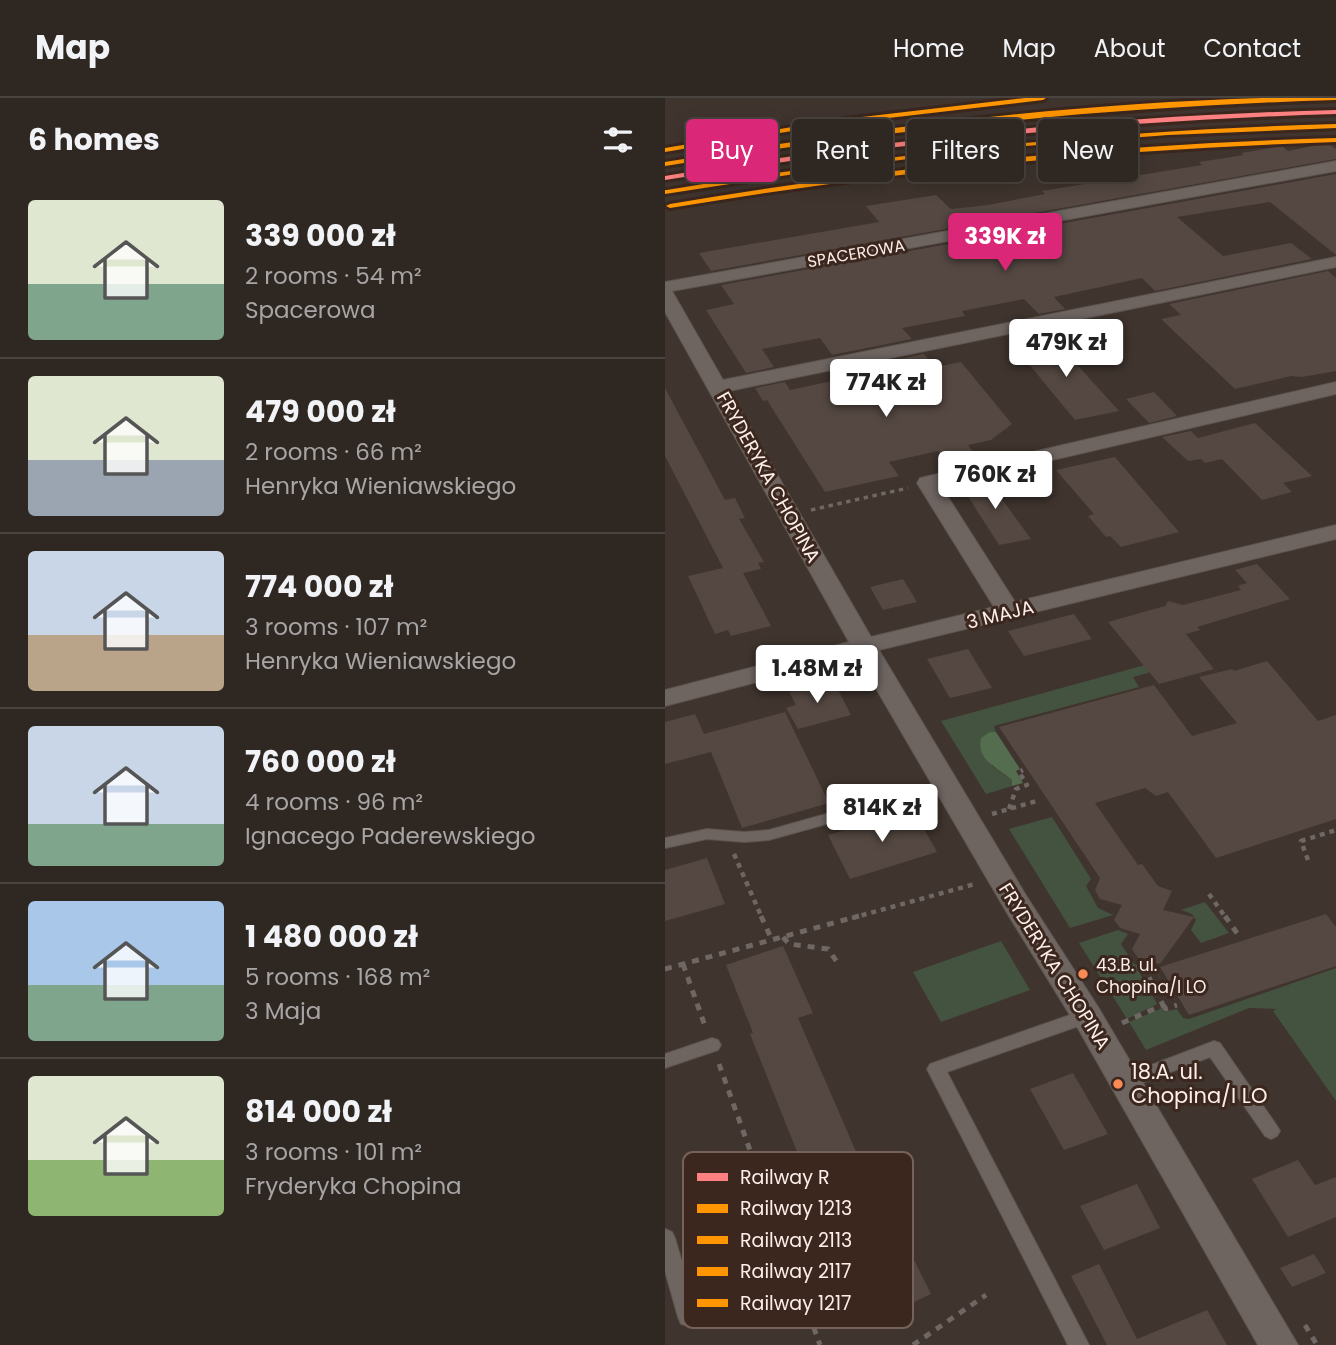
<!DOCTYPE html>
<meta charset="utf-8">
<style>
:root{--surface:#2f2722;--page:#372f2a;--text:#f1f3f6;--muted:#a7a5a5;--line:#4a4440;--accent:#db2777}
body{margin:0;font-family:Poppins,sans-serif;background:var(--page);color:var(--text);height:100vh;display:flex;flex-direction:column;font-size:26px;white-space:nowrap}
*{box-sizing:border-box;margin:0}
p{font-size:23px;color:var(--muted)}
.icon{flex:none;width:38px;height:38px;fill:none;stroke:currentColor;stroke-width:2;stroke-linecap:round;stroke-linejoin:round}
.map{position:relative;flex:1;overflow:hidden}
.details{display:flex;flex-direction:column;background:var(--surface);width:665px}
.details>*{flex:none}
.guide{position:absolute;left:21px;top:21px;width:544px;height:63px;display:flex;gap:14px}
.price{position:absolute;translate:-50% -60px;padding:0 16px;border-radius:7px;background:#fff;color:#222;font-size:23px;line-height:46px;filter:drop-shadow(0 2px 4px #0008)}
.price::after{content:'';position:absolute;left:50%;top:42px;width:21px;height:16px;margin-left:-10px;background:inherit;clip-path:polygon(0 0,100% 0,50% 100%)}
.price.active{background:var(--accent);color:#fff}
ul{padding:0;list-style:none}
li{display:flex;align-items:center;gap:21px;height:175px;padding:0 28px}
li+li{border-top:2px solid var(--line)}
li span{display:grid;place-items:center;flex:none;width:196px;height:140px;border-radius:7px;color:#555}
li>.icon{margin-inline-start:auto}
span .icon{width:84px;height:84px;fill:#fffc;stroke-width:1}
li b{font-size:30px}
h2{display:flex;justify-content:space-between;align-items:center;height:84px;padding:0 28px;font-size:30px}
.chip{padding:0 24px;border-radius:7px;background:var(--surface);box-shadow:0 4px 18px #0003,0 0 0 2px var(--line);font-size:24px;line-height:63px}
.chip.active{background:var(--accent);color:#fff}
header{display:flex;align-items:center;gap:42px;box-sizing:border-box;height:98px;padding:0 35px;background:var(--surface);border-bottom:2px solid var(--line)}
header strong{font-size:33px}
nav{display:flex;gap:38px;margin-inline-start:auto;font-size:24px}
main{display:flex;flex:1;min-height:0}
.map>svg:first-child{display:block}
.green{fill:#445340}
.forest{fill:#556d4f}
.building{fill:#554842}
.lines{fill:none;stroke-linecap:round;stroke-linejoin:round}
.lane-casing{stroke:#5c534e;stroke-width:2}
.street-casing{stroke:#5c534e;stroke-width:2}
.path-far3{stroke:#6f6764;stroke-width:2.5;stroke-dasharray:3.5 3.5;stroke-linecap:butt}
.path-far2{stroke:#6f6764;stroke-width:3.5;stroke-dasharray:4.5 4.5;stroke-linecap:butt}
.path-far1{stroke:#6f6764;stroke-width:4.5;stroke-dasharray:5 5;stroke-linecap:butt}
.path{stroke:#6f6764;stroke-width:5;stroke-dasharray:7 7;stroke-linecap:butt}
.lane{fill:#6e6561;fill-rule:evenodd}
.street{fill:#6e6561;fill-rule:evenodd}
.rail-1-casing{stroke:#3b271e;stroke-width:6}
.rail-2-casing{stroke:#3b271e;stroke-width:6}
.rail-3-casing{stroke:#3b271e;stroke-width:6}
.rail-4-casing{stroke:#3b271e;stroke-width:6}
.rail-5-casing{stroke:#3b271e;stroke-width:6}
.rail-1{fill:#ff8080;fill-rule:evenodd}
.rail-2{fill:#ff9500;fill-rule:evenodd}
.rail-3{fill:#ff9500;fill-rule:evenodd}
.rail-4{fill:#ff9500;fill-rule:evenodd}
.rail-5{fill:#ff9500;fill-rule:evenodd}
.bus-dot{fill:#f98a56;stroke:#3b271e;stroke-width:2.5}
.labels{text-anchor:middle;stroke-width:6;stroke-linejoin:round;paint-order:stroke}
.far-street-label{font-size:16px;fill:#fceee9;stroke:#3b271e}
.bus-label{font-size:17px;fill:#fceee9;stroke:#3b271e;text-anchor:start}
.street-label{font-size:19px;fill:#fceee9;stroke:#3b271e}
.near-bus-label{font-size:21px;fill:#fceee9;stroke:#3b271e;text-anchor:start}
.key{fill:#3b271e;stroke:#75635b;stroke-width:2}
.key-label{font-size:19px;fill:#fceee9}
</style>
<header>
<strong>Map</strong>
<nav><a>Home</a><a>Map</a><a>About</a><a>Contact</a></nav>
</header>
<main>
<section class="details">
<h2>6 homes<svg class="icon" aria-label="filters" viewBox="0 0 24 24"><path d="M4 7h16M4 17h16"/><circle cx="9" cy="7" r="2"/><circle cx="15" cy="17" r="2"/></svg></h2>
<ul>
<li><span style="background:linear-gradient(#dfe7d0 60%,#7fa58c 0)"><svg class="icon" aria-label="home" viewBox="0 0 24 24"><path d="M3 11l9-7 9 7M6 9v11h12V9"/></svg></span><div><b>339 000 zł</b><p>2 rooms · 54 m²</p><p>Spacerowa</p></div></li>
<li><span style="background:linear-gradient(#dfe7d0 60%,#9aa5b1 0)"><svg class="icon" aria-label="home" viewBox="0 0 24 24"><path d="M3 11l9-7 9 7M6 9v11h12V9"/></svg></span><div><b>479 000 zł</b><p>2 rooms · 66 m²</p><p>Henryka Wieniawskiego</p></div></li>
<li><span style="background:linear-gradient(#c9d6e8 60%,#b9a48a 0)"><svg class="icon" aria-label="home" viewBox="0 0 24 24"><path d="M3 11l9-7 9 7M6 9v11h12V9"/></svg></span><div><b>774 000 zł</b><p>3 rooms · 107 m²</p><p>Henryka Wieniawskiego</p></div></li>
<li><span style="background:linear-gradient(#c9d6e8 70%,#7fa58c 0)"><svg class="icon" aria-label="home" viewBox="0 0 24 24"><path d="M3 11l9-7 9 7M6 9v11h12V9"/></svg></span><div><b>760 000 zł</b><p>4 rooms · 96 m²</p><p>Ignacego Paderewskiego</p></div></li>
<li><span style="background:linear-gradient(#a9c7e8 60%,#7fa58c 0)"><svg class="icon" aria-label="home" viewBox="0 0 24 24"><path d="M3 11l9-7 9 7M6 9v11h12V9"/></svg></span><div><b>1 480 000 zł</b><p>5 rooms · 168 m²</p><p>3 Maja</p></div></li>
<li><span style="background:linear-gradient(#dfe7d0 60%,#8fb573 0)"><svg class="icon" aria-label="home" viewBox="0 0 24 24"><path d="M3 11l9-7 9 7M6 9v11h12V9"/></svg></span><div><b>814 000 zł</b><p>3 rooms · 101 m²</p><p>Fryderyka Chopina</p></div></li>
</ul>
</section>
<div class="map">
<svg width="671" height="1247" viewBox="0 0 671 1247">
<rect width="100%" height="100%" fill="#3f342e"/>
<path class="green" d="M 502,561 L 508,568 L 468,579 L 474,589 L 329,628 L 331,634 L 325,634 L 327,668 L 347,682 L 347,688 L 321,696 L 276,623 Z
M 387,719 L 426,781 L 421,788 L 433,810 L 448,817 L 405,830 L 344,731 Z
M 540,804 L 564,835 L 536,845 L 526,832 L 531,822 L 527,816 L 516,812 Z
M 453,832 L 463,836 L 456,846 L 469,866 L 487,871 L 475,876 L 492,906 L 462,921 L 414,845 Z
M 336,843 L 365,892 L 276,924 L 248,874 Z
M 671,870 L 671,1003 L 608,913 L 612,911 L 584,910 L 481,952 L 464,924 L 497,910 L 500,914 L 512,911 L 518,920 L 524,921 Z"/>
<path class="forest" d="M 325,634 L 331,634 L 355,671 L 351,673 L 358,685 L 347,688 L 347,682 C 333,670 311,662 316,640 Z"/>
<path class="building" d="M 662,45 L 671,51 L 671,61 L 46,173 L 34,155 L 214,124 L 201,108 L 271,97 L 286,111 L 323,107 L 380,96 L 377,93 L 537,67 L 534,64 L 579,57 L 576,55 L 617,48 L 623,53 Z
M 671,76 L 671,157 L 605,104 L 512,119 L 558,158 L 626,145 L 647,161 L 490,193 L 477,180 L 389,199 L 400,211 L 374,216 L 359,201 L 297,213 L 300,218 L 237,230 L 247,241 L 167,257 L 155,240 L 97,251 L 109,269 L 81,275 L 41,212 L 69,206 L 56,187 Z
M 663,173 L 671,180 L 671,273 L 637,279 L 626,278 L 570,291 L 496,221 L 516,217 L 504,206 Z
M 412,224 L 436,249 L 409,254 L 387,230 Z
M 388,240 L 454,313 L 410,322 L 349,248 Z
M 259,256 L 270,269 L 296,264 L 347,326 L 326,342 L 303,347 L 315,364 L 285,370 L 273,353 L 224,364 L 234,378 L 160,394 L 102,302 L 98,303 L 90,290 L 120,284 L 125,292 L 181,280 L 177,273 Z
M 0,290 L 60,402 L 70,400 L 80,420 L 74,421 L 99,464 L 93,465 L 96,471 L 78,475 L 106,528 L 66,538 L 63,532 L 50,536 L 23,478 L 58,470 L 0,358 Z
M 489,294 L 512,318 L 484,325 L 461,301 Z
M 590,325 L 647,378 L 618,385 L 627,394 L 597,402 L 557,361 L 540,365 L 536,361 L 523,363 L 497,339 L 526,333 L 533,340 Z
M 450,359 L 514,434 L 456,449 L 445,438 L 441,439 L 423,418 L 429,416 L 391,372 Z
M 326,379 L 338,396 L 334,397 L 366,441 L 334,447 L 295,386 Z
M 592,466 L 625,501 L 532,529 L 535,532 L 521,536 L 549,571 L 494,586 L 443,524 L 500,508 L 503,503 L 518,507 L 576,492 L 573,488 L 582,485 L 570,472 Z
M 238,481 L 252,504 L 218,512 L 205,489 Z
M 409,516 L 427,541 L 359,558 L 343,533 Z
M 303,551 L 327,590 L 285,600 L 262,561 Z
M 602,563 L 653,623 L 671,617 L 671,721 L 551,760 L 503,694 L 491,698 L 480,690 L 430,705 L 473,767 L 477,766 L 493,788 L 507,793 L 498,812 L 529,819 L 495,866 L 473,860 L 467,851 L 475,836 L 455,830 L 449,822 L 457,807 L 435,801 L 430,792 L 435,780 L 334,629 L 489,587 L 527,638 L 572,625 L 534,579 L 567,571 L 569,573 Z
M 168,582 L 186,617 L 133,631 L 121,610 L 131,607 L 124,594 Z
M 120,614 L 164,705 L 77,730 L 46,654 L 0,666 L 0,624 L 30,616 L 39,636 Z
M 248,711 L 272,754 L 185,781 L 163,737 Z
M 42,760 L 60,806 L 0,823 L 0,772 Z
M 661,816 L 671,829 L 671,868 L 524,917 L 495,869 Z
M 118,848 L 148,915 L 133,920 L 229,1141 L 237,1138 L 266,1196 L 209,1223 L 184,1161 L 176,1164 L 85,936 L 88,935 L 61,867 Z
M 408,975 L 443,1036 L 399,1052 L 365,991 Z
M 633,1062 L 650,1087 L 671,1079 L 671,1119 L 623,1139 L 587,1081 Z
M 472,1086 L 495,1130 L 439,1152 L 415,1108 Z
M 649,1156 L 661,1175 L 627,1189 L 615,1170 Z
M 434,1166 L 472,1241 L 542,1212 L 562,1247 L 442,1247 L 406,1178 Z"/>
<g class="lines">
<defs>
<path id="lane" d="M 282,682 L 289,687 L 287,691 L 104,742 L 79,744 L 42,741 L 0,750 L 0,740 L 42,731 L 79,734 L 104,732 Z
M 422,911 L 428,913 L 430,918 L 428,923 L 282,974 L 424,1247 L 403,1247 L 262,971 L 265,966 Z
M 47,940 L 53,942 L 56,947 L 53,952 L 0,970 L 0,956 Z
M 549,943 L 555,945 L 612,1028 L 615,1033 L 612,1038 L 606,1041 L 600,1038 L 545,959 L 461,991 L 455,989 L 452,984 L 455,979 Z
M 0,1131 L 7,1134 L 10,1140 L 33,1219 L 30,1226 L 23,1228 L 16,1226 L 13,1219 L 0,1173 Z"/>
<path id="street" d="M 671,63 L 671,73 L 7,193 L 58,282 L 671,159 L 671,169 L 64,293 L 206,539 L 329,509 L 252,385 L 255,380 L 671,284 L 671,296 L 276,388 L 350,504 L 671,427 L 671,441 L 214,552 L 362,799 L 433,909 L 633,1247 L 593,1247 L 411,927 L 342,815 L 192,558 L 0,608 L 0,592 L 184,544 L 0,214 L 0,184 Z"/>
</defs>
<use href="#lane" class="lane-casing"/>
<use href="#street" class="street-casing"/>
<path class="path-far3" d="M 0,53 L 183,21 L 366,0
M 0,92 C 223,54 445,29 671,28"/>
<path class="path-far2" d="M 146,412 L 243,390"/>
<path class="path-far1" d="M 344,711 L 351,691 L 362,687 L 354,674 L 358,672
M 327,716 L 375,702
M 69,756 L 97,820
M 643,762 L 636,743 L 671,732
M 544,796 L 561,820
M 187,820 L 310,786"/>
<path class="path" d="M 96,818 L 107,842
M 560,818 L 574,838
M 118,839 L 124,846 L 163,851 L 174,867
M 18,866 L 40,928
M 0,871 L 194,818
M 498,907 L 501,911 L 512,907
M 457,925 L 498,907 L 484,882 L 494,878
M 54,966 L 155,1247
M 640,1227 L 652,1247
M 248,1247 L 321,1197"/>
<use href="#lane" class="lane"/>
<use href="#street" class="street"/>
<defs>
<path id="rail-1" d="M 671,12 L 671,16 C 443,23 225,45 0,82 L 0,78 C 225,40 443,18 671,12 Z"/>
<path id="rail-2" d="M 671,26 L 671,30 L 503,37 L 335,50 L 169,70 L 0,96 L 0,92 L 2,92 C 226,55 444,32 671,26 Z"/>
<path id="rail-3" d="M 597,0 L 671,0 L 671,2 C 443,9 225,31 0,68 L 0,64 C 198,31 397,6 597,0 Z"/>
<path id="rail-4" d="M 671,40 L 671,44 C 445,51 228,73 5,110 L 1,108 L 5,106 C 228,68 445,46 671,40 Z"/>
<path id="rail-5" d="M 360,0 L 381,0 L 378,2 L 163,27 L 0,54 L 0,50 L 163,23 Z"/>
</defs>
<use href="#rail-1" class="rail-1-casing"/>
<use href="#rail-2" class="rail-2-casing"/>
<use href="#rail-3" class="rail-3-casing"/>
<use href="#rail-4" class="rail-4-casing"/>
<use href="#rail-5" class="rail-5-casing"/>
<use href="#rail-1" class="rail-1"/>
<use href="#rail-2" class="rail-2"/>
<use href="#rail-3" class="rail-3"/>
<use href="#rail-4" class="rail-4"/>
<use href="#rail-5" class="rail-5"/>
</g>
<g class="bus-dot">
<circle cx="418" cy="876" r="6"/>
<circle cx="453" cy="986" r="6"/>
</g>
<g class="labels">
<g class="far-street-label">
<text transform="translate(191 155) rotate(-10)" y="6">SPACEROWA</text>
</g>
<g class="bus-label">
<text x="431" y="873">43.B. ul.<tspan x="431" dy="22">Chopina/I LO</tspan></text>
</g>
<g class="street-label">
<text transform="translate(104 379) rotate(61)" y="7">FRYDERYKA CHOPINA</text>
<text transform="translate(335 516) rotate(-14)" y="7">3 MAJA</text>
<text transform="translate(390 868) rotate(58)" y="7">FRYDERYKA CHOPINA</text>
</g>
<g class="near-bus-label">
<text x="466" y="981">18.A. ul.<tspan x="466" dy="24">Chopina/I LO</tspan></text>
</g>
</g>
<rect x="18" y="1054" width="230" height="176" rx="10" class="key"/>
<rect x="32" y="1075" width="31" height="8" fill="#ff8080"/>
<rect x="32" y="1106" width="31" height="9" fill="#ff9500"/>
<rect x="32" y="1138" width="31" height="8" fill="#ff9500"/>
<rect x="32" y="1169" width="31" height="9" fill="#ff9500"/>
<rect x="32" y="1201" width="31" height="8" fill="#ff9500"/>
<g class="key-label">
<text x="75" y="1086">Railway R</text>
<text x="75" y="1117">Railway 1213</text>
<text x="75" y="1149">Railway 2113</text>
<text x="75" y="1180">Railway 2117</text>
<text x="75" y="1212">Railway 1217</text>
</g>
</svg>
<b class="price active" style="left:340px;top:175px">339K zł</b>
<b class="price" style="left:401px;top:281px">479K zł</b>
<b class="price" style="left:221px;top:321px">774K zł</b>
<b class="price" style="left:330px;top:413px">760K zł</b>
<b class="price" style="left:152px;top:607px">1.48M zł</b>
<b class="price" style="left:217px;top:746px">814K zł</b>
<div class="guide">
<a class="chip active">Buy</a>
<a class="chip">Rent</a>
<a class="chip">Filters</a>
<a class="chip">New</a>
</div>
</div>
</main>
